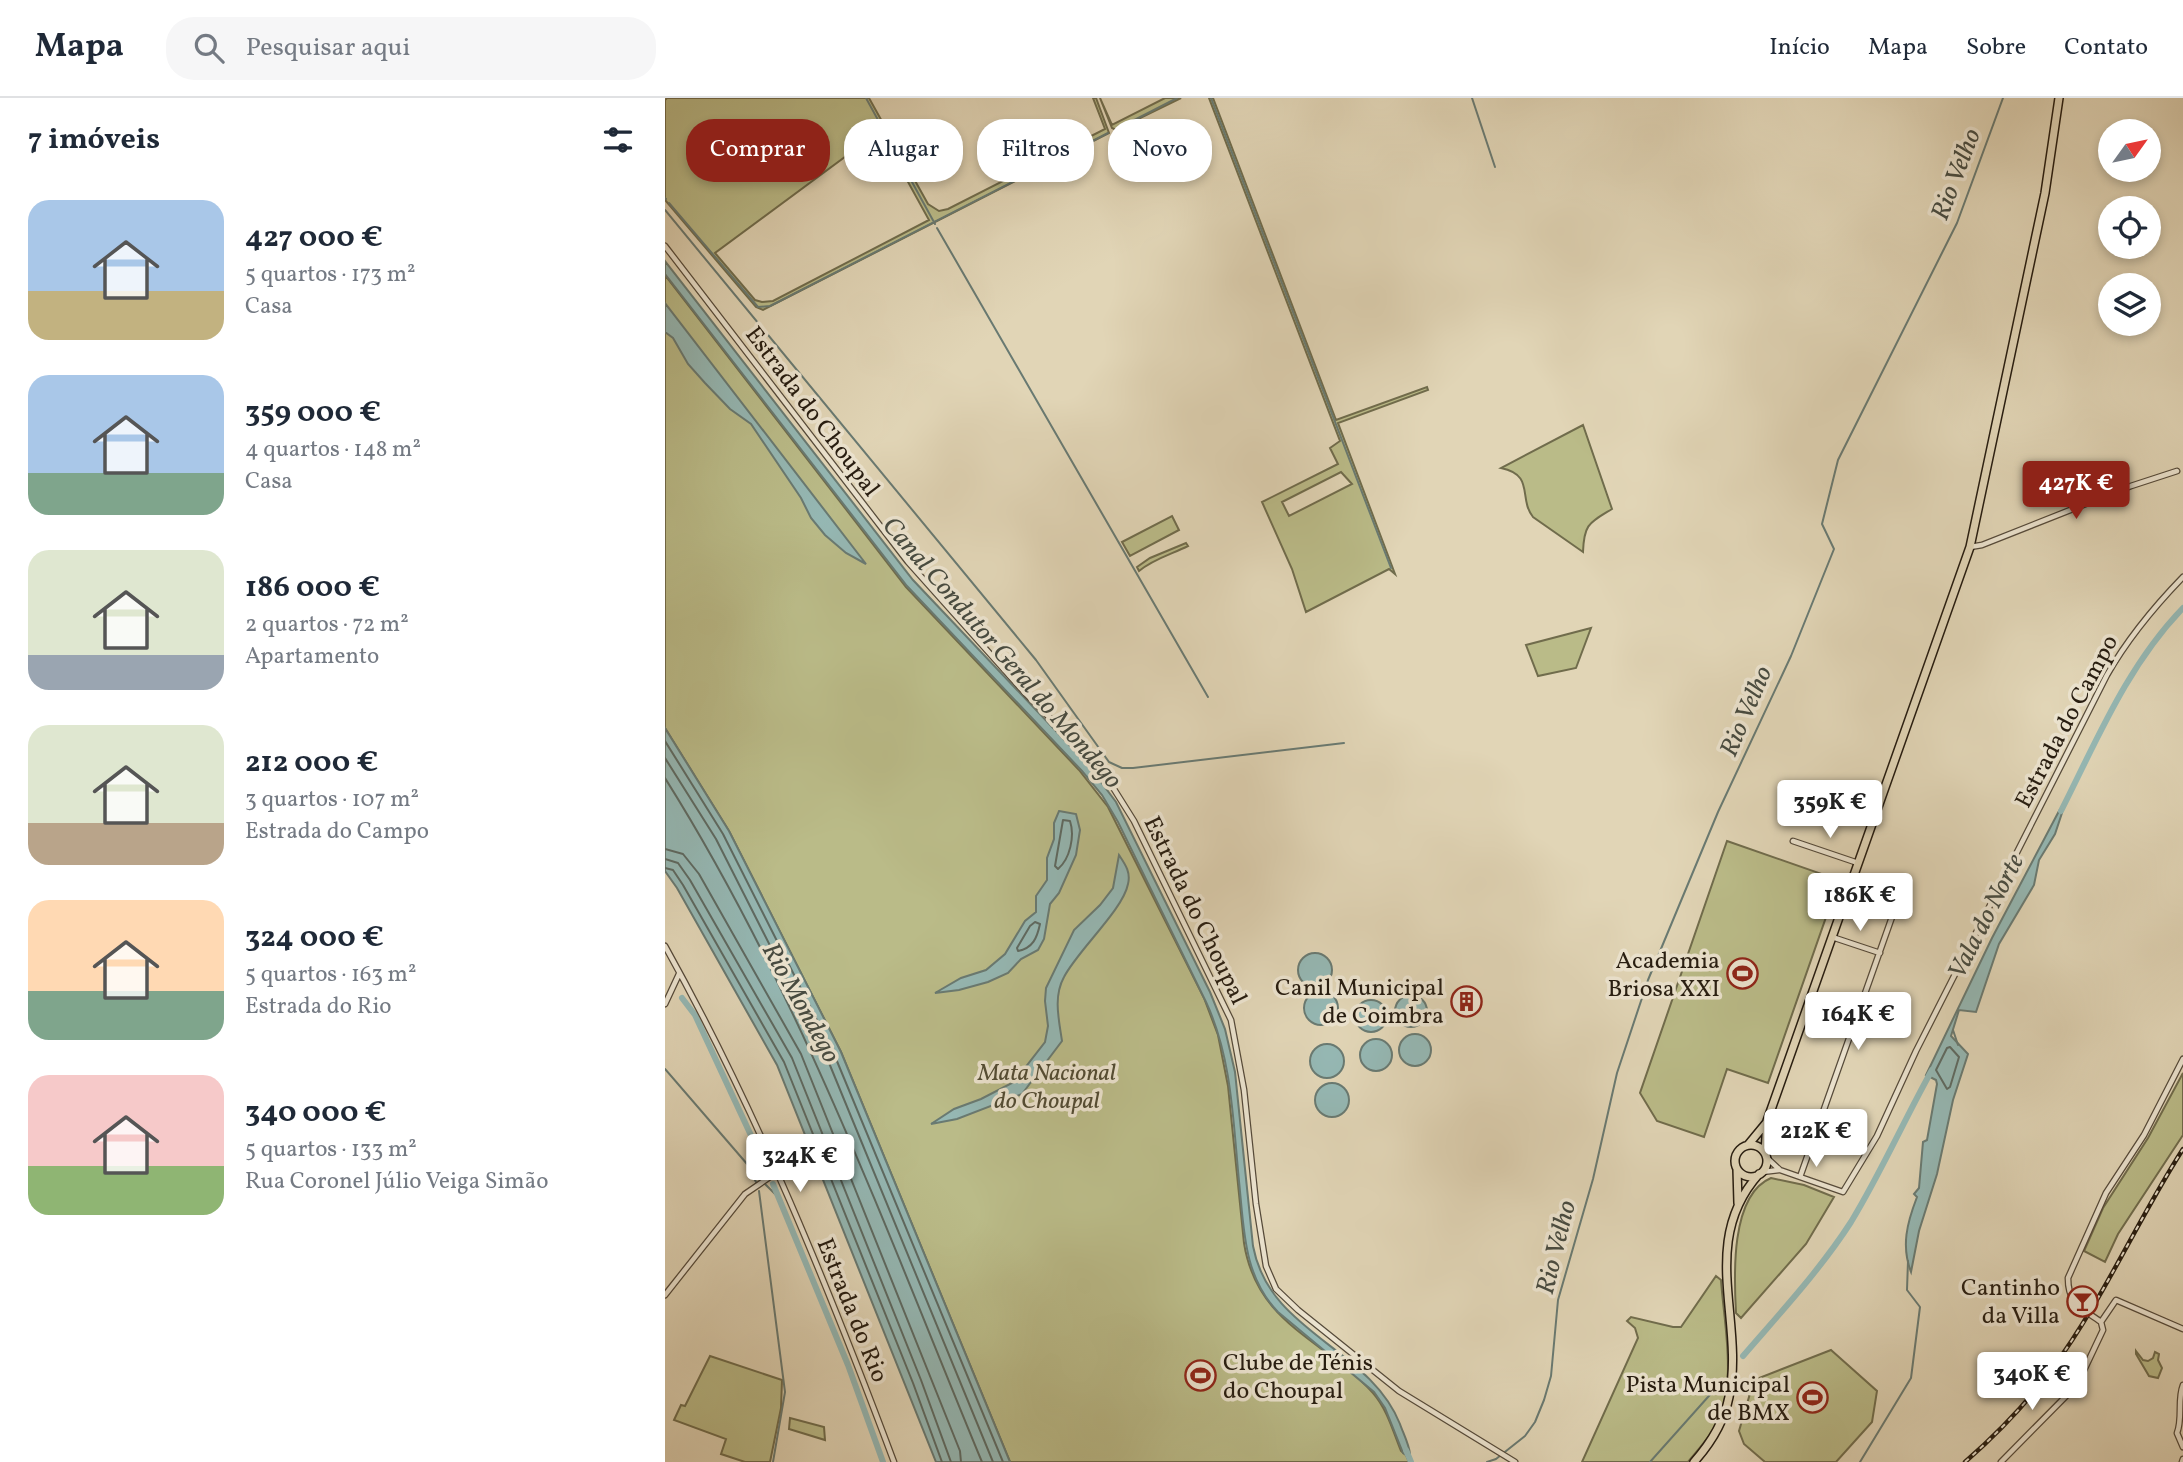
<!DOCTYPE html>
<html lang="pt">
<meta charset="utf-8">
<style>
:root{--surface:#fff;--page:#f6f6f7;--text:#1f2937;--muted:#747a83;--line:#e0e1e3;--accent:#8f2418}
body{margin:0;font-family:Vollkorn,serif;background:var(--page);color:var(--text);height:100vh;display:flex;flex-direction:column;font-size:26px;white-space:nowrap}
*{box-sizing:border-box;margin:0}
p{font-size:23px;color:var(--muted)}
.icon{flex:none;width:38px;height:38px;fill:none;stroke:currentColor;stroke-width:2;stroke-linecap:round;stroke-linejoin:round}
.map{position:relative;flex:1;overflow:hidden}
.side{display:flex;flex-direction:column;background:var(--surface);width:665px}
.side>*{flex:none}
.banner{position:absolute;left:21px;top:21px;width:665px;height:63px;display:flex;gap:14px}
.needle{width:46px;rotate:57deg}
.tools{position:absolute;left:1433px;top:21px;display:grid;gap:14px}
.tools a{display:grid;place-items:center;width:63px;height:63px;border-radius:50%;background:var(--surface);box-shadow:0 4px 10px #0003;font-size:35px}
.price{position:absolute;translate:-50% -60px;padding:0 16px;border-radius:7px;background:#fff;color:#222;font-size:23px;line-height:46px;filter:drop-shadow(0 2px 4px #0008)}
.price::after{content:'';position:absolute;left:50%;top:42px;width:21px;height:16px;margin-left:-10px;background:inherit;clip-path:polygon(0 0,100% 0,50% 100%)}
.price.on{background:var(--accent);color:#fff}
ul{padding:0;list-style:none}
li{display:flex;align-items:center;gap:21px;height:175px;padding:0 28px}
li span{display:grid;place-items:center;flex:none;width:196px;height:140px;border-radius:21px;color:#555}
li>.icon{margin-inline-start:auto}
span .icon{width:84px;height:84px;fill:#fffc;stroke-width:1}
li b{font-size:30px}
h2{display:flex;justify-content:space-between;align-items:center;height:84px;padding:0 28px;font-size:30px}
.pill{padding:0 24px;border-radius:28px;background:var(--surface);box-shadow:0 4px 10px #0003;font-size:24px;line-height:63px}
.pill.on{background:var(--accent);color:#fff}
header{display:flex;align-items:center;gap:42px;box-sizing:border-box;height:98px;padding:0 35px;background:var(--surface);border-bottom:2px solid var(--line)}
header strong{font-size:33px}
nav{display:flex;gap:38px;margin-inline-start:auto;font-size:24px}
.search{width:490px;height:63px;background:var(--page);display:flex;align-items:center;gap:18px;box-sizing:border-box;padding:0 24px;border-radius:28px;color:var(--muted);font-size:26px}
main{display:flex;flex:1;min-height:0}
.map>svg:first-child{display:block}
.green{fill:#babb88;stroke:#706c4c;stroke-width:2;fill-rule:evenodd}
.water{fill:#95b8b4;stroke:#697a72;stroke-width:2}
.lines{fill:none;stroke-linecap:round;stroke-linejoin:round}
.shore{stroke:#5e6a62;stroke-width:2}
.stream{stroke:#697a72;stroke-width:2}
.canal{stroke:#95b8b4;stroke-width:6}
.minor-casing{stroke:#554a3a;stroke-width:7}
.primary-casing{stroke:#261c10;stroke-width:10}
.minor{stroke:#ece4d0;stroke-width:4.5}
.primary{stroke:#e1d5b6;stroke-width:7}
.rail-casing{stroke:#261c10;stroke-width:4.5}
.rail{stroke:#ece4d0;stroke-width:2;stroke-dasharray:5;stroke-linecap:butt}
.labels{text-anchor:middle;stroke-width:7;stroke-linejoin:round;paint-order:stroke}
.street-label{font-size:24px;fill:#261c10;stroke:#ece4d0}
.poi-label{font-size:24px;fill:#261c10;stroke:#ece4d0;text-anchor:end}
.park-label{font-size:24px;font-style:italic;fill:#524c34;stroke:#ece4d0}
.water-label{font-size:26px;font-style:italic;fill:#474b41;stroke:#ece4d0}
</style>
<header>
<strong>Mapa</strong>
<div class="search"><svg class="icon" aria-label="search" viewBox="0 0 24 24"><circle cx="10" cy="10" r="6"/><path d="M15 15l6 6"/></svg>Pesquisar aqui</div>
<nav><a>Início</a><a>Mapa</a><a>Sobre</a><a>Contato</a></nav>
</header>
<main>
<section class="side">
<h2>7 imóveis<svg class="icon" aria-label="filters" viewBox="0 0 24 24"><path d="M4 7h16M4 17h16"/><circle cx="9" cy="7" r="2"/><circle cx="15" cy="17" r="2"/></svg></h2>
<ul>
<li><span style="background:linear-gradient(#a9c7e8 65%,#c2b280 0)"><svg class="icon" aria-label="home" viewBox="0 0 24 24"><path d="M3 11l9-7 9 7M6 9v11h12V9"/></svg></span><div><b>427 000 €</b><p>5 quartos · 173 m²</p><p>Casa</p></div></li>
<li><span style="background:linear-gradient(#a9c7e8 70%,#7fa58c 0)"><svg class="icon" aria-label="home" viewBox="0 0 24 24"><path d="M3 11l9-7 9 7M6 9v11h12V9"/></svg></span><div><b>359 000 €</b><p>4 quartos · 148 m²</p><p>Casa</p></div></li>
<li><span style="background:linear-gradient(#dfe7d0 75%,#9aa5b1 0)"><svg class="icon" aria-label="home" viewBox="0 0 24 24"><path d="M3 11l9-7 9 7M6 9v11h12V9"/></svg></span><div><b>186 000 €</b><p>2 quartos · 72 m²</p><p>Apartamento</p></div></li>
<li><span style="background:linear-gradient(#dfe7d0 70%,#b9a48a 0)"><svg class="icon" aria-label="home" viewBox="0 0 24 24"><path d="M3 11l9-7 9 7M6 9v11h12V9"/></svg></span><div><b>212 000 €</b><p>3 quartos · 107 m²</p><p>Estrada do Campo</p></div></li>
<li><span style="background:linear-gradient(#ffd9b3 65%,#7fa58c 0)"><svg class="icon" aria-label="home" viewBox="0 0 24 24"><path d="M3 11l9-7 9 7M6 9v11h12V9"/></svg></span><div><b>324 000 €</b><p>5 quartos · 163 m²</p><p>Estrada do Rio</p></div></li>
<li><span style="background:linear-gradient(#f6c9c9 65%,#8fb573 0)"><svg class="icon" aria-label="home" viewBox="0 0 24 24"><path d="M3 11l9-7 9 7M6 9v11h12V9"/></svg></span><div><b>340 000 €</b><p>5 quartos · 133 m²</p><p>Rua Coronel Júlio Veiga Simão</p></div></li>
</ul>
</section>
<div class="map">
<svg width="1518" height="1364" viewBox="0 0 1518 1364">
<rect width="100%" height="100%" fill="#e1d5b6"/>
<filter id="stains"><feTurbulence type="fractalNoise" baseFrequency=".00286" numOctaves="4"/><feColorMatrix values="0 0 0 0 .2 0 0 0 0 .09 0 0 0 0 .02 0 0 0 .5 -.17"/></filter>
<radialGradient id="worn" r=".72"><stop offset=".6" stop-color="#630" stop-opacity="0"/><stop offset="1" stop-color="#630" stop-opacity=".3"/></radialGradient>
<path class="green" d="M 2,0 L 204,0 L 263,106 L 274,113 L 283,111 L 440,31 L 428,0 L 431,0 L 444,35 L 98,212 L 91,209 L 0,102 L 0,2 ZM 215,33 L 264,122 L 108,203 L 97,204 L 90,202 L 50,155 Z
M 435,0 L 447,27 L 500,0 L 516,0 L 451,32 L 447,30 Z
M 544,0 L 548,0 L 671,322 L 762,289 L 763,292 L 673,325 L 730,476 L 724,471 L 641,514 L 627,471 L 597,404 L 673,366 L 665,350 L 675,343 ZM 676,374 L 687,386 L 624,418 L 617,404 Z
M 0,177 L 241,489 L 414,672 L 443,709 L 539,900 L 553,937 L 563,988 L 579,1145 C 592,1227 659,1241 708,1295 C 722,1311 728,1333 736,1353 L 741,1357 L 744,1364 L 345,1364 L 176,954 L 64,733 L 0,630 Z
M 918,327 L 947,411 C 924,425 919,426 918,454 L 868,419 C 853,400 870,377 836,370 Z
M 507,418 L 514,432 L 465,458 L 457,444 Z
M 521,445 L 523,448 C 507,456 488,461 474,473 L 472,469 L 485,460 Z
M 926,530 L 911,570 L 873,578 L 861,547 Z
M 1062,743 L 1174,782 L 1103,985 L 1062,971 L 1039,1039 L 992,1023 L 975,995 Z
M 1518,975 L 1518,1037 L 1453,1136 L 1440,1164 L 1419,1153 L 1438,1110 L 1483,1040 Z
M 1106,1080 L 1139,1087 L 1169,1099 L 1141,1146 L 1076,1220 L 1071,1215 C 1069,1179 1065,1097 1106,1080 Z
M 1051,1178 L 1056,1182 C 1059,1227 1073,1287 1050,1329 C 1043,1341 1032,1353 1023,1364 L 917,1364 L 973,1240 L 970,1230 L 962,1223 L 966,1219 L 1008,1229 L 1016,1229 Z
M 1166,1252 L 1212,1293 L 1207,1324 L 1171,1364 L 1100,1364 L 1079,1346 L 1074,1333 L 1089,1282 Z
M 1471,1253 L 1478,1262 L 1483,1263 L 1488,1260 L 1490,1254 L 1494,1256 L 1493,1262 L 1497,1270 L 1493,1280 L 1484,1278 L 1471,1256 Z
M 45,1258 L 117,1282 L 116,1310 L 105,1364 L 80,1364 L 56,1356 L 61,1341 L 9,1322 L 16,1307 L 20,1308 Z
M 125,1320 L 159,1329 L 160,1342 L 124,1331 Z"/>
<path class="water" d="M 0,163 L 248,482 L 424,668 L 451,704 L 545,894 L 560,931 L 570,974 L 588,1148 C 604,1235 704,1249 735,1326 C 738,1335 744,1346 745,1356 L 741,1357 L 738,1355 L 720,1310 L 709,1294 L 613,1214 C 578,1178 579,1130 574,1083 C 568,1023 567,960 541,904 L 453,724 L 437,697 L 417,673 L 242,488 L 0,176 Z
M 0,205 L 201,466 L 181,455 L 160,437 L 146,420 L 136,400 L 86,326 L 65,311 L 40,285 L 23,266 L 8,240 L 0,234 Z
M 0,630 L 64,733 L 176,954 L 345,1364 L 271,1364 L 112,967 L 12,790 L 0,773 Z
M 394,713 L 411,716 L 415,732 L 411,757 L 394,795 L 385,806 L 379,841 L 373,852 L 356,861 L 343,875 L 323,884 L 294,892 L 270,895 L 296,880 L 321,872 L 340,856 L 360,823 L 371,814 L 371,798 L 382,782 L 382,760 L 389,741 L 389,725 Z
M 1394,713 L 1397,715 L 1390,736 L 1374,762 L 1369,787 L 1334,846 L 1311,914 L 1294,912 L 1286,938 L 1303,956 L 1288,1002 L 1272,1076 L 1254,1133 L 1246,1174 C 1236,1148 1242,1125 1252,1099 L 1249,1096 L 1254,1090 L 1258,1044 L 1262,1042 L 1272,986 L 1271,982 L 1261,977 L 1327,840 Z
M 454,757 C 460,766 466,774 463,786 C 458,812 413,852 399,879 C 388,899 394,922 397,943 L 357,996 L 292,1021 L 266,1026 L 289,1011 L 316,1001 L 349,984 L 380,944 L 383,928 L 380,903 L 381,890 L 409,832 L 435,807 L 448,790 Z
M633 872a17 17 0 1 1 34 0a17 17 0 1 1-34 0Z
M639 910a17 17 0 1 1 34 0a17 17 0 1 1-34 0Z
M730 913a16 16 0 1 1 32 0a16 16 0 1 1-32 0Z
M690 918a16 16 0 1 1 32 0a16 16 0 1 1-32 0Z
M734 952a16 16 0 1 1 32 0a16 16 0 1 1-32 0Z
M695 957a16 16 0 1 1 32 0a16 16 0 1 1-32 0Z
M645 963a17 17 0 1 1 34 0a17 17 0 1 1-34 0Z
M650 1002a17 17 0 1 1 34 0a17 17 0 1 1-34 0Z"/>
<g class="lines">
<path class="shore" d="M 0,643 L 58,736 L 169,956 L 338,1364
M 0,660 L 51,741 L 162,960 L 328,1364
M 0,680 C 134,893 221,1132 317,1364
M 398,722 L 405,723 C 410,738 405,761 393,771 L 390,768 Z
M 0,751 L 18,756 L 34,776 L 136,956 L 295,1353 L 296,1364
M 0,761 L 13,765 L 25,782 L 127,960 L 256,1282 L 286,1364
M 0,770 L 8,772 L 18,787 L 119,964 L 248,1285 L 277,1364
M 370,824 L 375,826 C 372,840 368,850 353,853 L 352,850 L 365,828 Z
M 1285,949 L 1294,959 L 1285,989 L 1282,991 L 1271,972 L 1282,950 Z"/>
<path class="stream" d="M 201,0 L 270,126
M 546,0 L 726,470
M 807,0 L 830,69
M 450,32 L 512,0
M 0,100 L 1,101
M 4,105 L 93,209 L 105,208 L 443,35
M 0,112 L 371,562 L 444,664 L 457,670 L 468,670 L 679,645
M 272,130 L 543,599
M 1288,932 L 1293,947
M 0,971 L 95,1081
M 85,1073 L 91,1084
M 100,1086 L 113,1099
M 94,1093 L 120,1294 L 108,1364
M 822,1364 L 831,1361 L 860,1338 L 870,1324 L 879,1302 L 886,1278 L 893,1202 L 928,1081 L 952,975 L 983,882 L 1053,714 L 1126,558 L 1169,451 L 1157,426 L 1173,362 L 1292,125 L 1338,0
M 985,1364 L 1051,1290
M 1195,1364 L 1246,1280 L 1255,1209 L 1242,1192 L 1243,1163"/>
<path class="canal" d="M 1396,713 C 1432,642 1462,568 1518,510
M 17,900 L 30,917 L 103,1074
M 108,1086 L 183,1267 L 218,1364
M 1078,1258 C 1116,1214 1155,1172 1186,1124 C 1216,1075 1239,1022 1267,972
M 741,1352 L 746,1364"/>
<defs>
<path id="minor" d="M 0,148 L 243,464 L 361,596 L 437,672 L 469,723 L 566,922 L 579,992 L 591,1106 L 601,1168 L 611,1191 L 633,1212 L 734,1293 L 850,1364
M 1305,449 L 1317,447 L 1466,388 L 1512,373
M 1128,743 L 1193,765
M 1167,839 L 1215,855
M 0,848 C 92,1013 163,1188 229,1364
M 0,906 L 14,876
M 1102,1060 L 1115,1072 L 1178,1094 L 1212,1038 L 1251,953 L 1442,577 C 1463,540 1488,510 1518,479
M 1097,1074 L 1114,1072
M 1135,1079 L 1227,819
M 0,1197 L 80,1096 L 112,1074
M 1436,1224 C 1417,1210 1403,1207 1403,1180 L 1441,1095 L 1479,1037 L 1518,961
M 1518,1287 C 1512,1302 1518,1320 1512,1335 L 1518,1349
M 1336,1364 L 1412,1287 L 1438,1232 L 1436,1224 L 1451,1202 L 1518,1231
M 1517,1364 L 1518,1361"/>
<path id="primary" d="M 1083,1047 L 1102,1024
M1070 1063a16 16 0 1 1 32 0a16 16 0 1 1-32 0Z
M 1100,1054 L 1102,1023 L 1305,449 L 1380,95 L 1394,0
M 1072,1071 L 1073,1105
M 1029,1364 C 1046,1345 1059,1324 1064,1299 C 1080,1223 1033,1144 1094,1076"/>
</defs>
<use href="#minor" class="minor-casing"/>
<use href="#primary" class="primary-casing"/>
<use href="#minor" class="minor"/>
<use href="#primary" class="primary"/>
<defs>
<path id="rail" d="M 1300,1364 C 1332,1336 1362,1305 1387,1271 C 1438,1202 1472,1123 1518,1051"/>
</defs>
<use href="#rail" class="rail-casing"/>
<use href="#rail" class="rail"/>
</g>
<defs>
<symbol id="stadium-ring" viewBox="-11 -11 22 22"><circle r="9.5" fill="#ece4d0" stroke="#8f2418" stroke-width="1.5"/><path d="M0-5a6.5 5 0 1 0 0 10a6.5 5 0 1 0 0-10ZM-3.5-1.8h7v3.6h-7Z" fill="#8f2418"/></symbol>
<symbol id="building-ring" viewBox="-11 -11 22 22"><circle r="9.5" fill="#ece4d0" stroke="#8f2418" stroke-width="1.5"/><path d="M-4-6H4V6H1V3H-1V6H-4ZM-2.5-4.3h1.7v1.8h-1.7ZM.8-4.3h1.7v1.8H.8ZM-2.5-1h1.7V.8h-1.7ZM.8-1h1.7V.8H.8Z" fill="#8f2418"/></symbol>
<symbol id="bar-ring" viewBox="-11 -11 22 22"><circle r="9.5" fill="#ece4d0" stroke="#8f2418" stroke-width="1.5"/><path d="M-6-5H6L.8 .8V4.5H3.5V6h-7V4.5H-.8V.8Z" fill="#8f2418"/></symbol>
</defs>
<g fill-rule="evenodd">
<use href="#stadium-ring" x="1060" y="858" width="35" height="35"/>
<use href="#building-ring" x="784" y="886" width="35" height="35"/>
<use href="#bar-ring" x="1400" y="1186" width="35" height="35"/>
<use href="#stadium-ring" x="518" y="1260" width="35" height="35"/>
<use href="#stadium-ring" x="1130" y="1282" width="35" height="35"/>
</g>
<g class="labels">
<g class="street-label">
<text transform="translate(148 313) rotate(53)" y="8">Estrada do Choupal</text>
<text transform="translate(1401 623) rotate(-62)" y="8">Estrada do Campo</text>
<text transform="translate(531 812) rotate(64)" y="8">Estrada do Choupal</text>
<text transform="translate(188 1212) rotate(68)" y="8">Estrada do Rio</text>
</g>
<g class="poi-label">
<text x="1055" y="870">Academia<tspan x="1055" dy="28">Briosa XXI</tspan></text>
<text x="779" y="897">Canil Municipal<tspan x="779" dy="28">de Coimbra</tspan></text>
<text x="1395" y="1197">Cantinho<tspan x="1395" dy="28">da Villa</tspan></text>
<text x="558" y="1272" text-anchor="start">Clube de Ténis<tspan x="558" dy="28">do Choupal</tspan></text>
<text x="1125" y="1294">Pista Municipal<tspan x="1125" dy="28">de BMX</tspan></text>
</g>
<g class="park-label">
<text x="382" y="982">Mata Nacional<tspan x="382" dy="28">do Choupal</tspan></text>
</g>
<g class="water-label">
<text transform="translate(1290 76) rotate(-69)" y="9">Rio Velho</text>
<text transform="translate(338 554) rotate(49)" y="9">Canal Condutor Geral do Mondego</text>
<text transform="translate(1080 613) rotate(-67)" y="9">Rio Velho</text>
<text transform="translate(1320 818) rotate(-63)" y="9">Vala do Norte</text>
<text transform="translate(137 904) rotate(61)" y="9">Rio Mondego</text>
<text transform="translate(890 1149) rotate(-76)" y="9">Rio Velho</text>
</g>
</g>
<rect width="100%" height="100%" filter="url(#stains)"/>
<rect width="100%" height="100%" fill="url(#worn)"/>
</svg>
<div class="tools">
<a><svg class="needle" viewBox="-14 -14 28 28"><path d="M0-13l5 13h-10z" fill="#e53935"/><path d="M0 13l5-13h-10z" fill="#747a83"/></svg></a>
<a><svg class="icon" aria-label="locate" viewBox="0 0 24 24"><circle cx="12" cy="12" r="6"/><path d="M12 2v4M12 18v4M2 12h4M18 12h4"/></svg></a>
<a><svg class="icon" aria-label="layers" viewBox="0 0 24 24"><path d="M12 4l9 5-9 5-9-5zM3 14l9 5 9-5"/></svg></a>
</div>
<b class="price on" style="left:1411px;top:423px">427K €</b>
<b class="price" style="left:1165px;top:742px">359K €</b>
<b class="price" style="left:1195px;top:835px">186K €</b>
<b class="price" style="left:1193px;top:954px">164K €</b>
<b class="price" style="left:1151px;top:1071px">212K €</b>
<b class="price" style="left:135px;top:1096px">324K €</b>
<b class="price" style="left:1367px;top:1314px">340K €</b>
<div class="banner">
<a class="pill on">Comprar</a>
<a class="pill">Alugar</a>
<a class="pill">Filtros</a>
<a class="pill">Novo</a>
</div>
</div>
</main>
